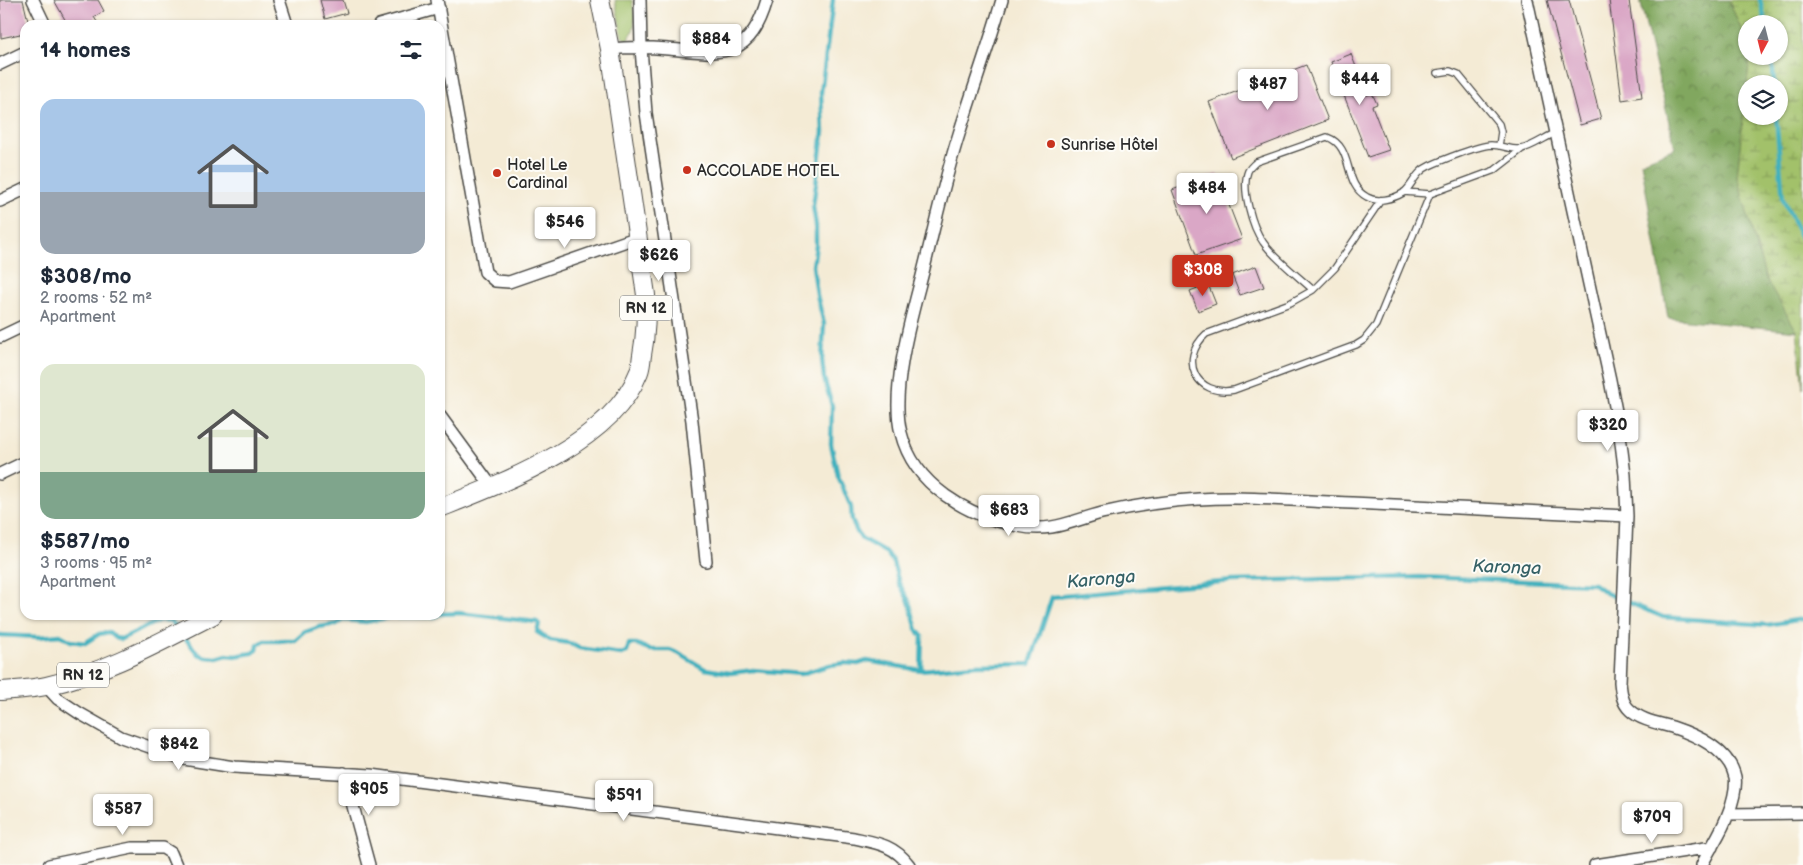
<!DOCTYPE html>
<meta charset="utf-8">
<style>
:root{--surface:#fff;--page:#f6f6f7;--text:#1f2937;--muted:#747a83;--accent:#c8321e}
body{margin:0;font-family:"Balsamiq Sans",sans-serif;background:var(--page);color:var(--text);height:100vh;display:flex;flex-direction:column;font-size:19px;white-space:nowrap}
*{box-sizing:border-box;margin:0}
p{font-size:16px;color:var(--muted)}
.icon{flex:none;width:28px;height:28px;fill:none;stroke:currentColor;stroke-width:2;stroke-linecap:round;stroke-linejoin:round}
.map{position:relative;flex:1;overflow:hidden}
.side{position:absolute;left:20px;top:20px;width:425px;height:600px;display:flex;flex-direction:column;background:var(--surface);border-radius:15px;box-shadow:0 1px 4px #0004}
.side>*{flex:none}
.needle{width:32px;rotate:187deg}
.fabs{position:absolute;left:1738px;top:15px;display:grid;gap:10px}
.fabs a{display:grid;place-items:center;width:50px;height:50px;border-radius:50%;background:var(--surface);box-shadow:0 1px 4px #0004;font-size:25px}
.price{position:absolute;translate:-50% -42px;padding:0 11px;border-radius:5px;background:#fff;color:#222;font-size:16px;line-height:32px;filter:drop-shadow(0 1px 2px #0008)}
.price::after{content:'';position:absolute;left:50%;top:30px;width:15px;height:11px;margin-left:-8px;background:inherit;clip-path:polygon(0 0,100% 0,50% 100%)}
.price.current{background:var(--accent);color:#fff}
ul{padding:0;list-style:none}
li{display:grid;align-content:center;gap:10px;height:265px;padding:0 20px}
li span{display:grid;place-items:center;height:155px;border-radius:15px;color:#555}
li>.icon{margin-inline-start:auto}
span .icon{width:90px;height:90px;fill:#fffc;stroke-width:1}
li b{font-size:21px}
h2{display:flex;justify-content:space-between;align-items:center;height:60px;padding:0 20px;font-size:21px}
.map>svg:first-child{display:block}
.green{fill:#a2c16a;stroke:#66764a}
.forest{fill:url(#forest-crowns);stroke:#566944}
.wetland{fill:url(#wetland-marsh);stroke:#66764a}
.lines{fill:none;stroke-linecap:round;stroke-linejoin:round}
.stream{stroke:#43b1be;stroke-width:4.5}
.building{fill:#daa7c6}
.lane-casing{stroke:#494844;stroke-width:8}
.street-casing{stroke:#494844;stroke-width:14}
.primary-casing{stroke:#494844;stroke-width:20}
.lane{stroke:#fff;stroke-width:5.5}
.street{stroke:#fff;stroke-width:11}
.primary{stroke:#fff;stroke-width:18}
.poi-dot{fill:#c8321e;stroke:#fdfcf7;stroke-width:2}
.labels{text-anchor:middle;stroke-width:4;stroke-linejoin:round;paint-order:stroke}
.shield{fill:#fdfcf7;stroke:#6a6a68;stroke-width:1}
.shield-label{font-size:15px;font-weight:bold;fill:#2b2b2b}
.poi-label{font-size:16px;fill:#2b2b2b;stroke:#fdfcf7;text-anchor:start}
.water-label{font-size:18px;font-style:italic;fill:#356166;stroke:#fdfcf7}
</style>
<div class="map">
<svg width="1803" height="865" viewBox="0 0 1803 865">
<defs>
<pattern id="forest-crowns" width="20" height="18" patternUnits="userSpaceOnUse" patternTransform="scale(1.25)"><rect width="20" height="18" fill="#81a75e"/><path d="M2 6a3 3 0 1 1 6 0M12 15a3 3 0 1 1 6 0" fill="none" stroke="#6a884e"/></pattern>
<pattern id="wetland-marsh" width="20" height="14" patternUnits="userSpaceOnUse" patternTransform="scale(1.25)"><rect width="20" height="14" fill="#a2c16a"/><path d="M1 5h8M5 5V1M11 12h8M15 12V8" fill="none" stroke="#849d57"/></pattern>
</defs>
<rect width="100%" height="100%" fill="#fdfcf7"/>
<filter id="ink" filterUnits="userSpaceOnUse"><feTurbulence type="fractalNoise" baseFrequency=".02" numOctaves="2"/><feDisplacementMap in="SourceGraphic" scale="10" xChannelSelector="R" yChannelSelector="G"/><feConvolveMatrix kernelMatrix="1 2 1 2 8 2 1 2 1" color-interpolation-filters="sRGB"/></filter>
<filter id="wash" filterUnits="userSpaceOnUse"><feTurbulence type="fractalNoise" baseFrequency=".0096" numOctaves="4" result="noise"/><feDisplacementMap in="SourceGraphic" scale="20" xChannelSelector="R" yChannelSelector="G"/><feGaussianBlur stdDeviation="1.12" result="paint"/><feColorMatrix in="noise" values="0 0 0 0 0 0 0 0 0 0 0 0 0 0 0 0 0 1.4 0 .05"/><feComposite in="paint" operator="in"/></filter>
<g filter="url(#wash)">
<rect width="100%" height="100%" fill="#f4ebd5"/>
<path class="green" d="M 615,0 L 632,0 C 634,13 638,28 628,39 L 625,39 L 622,37 Z"/>
<path class="forest" d="M 1640,0 L 1729,0 L 1746,41 L 1746,56 L 1750,56 L 1737,177 L 1766,279 L 1797,331 L 1668,318 L 1641,162 L 1675,148 Z"/>
<path class="wetland" d="M 1729,0 L 1803,0 L 1803,389 L 1797,331 L 1766,279 L 1737,177 L 1746,90 L 1746,116 L 1779,116 L 1779,84 L 1747,84 L 1750,56 L 1779,56 L 1779,24 L 1746,24 L 1746,41 Z"/>
<g class="lines">
<path class="stream" d="M 833,0 L 821,93 L 823,132 L 813,206 L 816,225 L 816,245 L 813,266 L 817,295 L 824,324 L 822,360 L 824,378 L 832,406 L 831,444 L 838,476 L 851,507 L 852,520 L 857,532 L 861,538 L 887,553 L 893,562 L 899,583 L 909,601 L 917,630 L 922,636 L 921,670
M 1760,0 L 1766,24
M 1772,56 L 1774,84
M 1776,116 L 1783,199 L 1803,242
M 440,614 L 459,613 L 537,622 L 539,624 L 537,632 L 550,640 L 569,643 L 579,648 L 621,654 L 627,652 L 629,644 L 637,644 L 650,650 L 670,650 L 680,654 L 705,669 L 731,673 L 753,670 L 801,674 L 830,665 L 845,663 L 858,664 L 867,661 L 921,670 L 976,665 L 1030,664 L 1052,597 L 1233,581 L 1421,577 L 1594,584 L 1606,593 L 1663,617 L 1767,625 L 1803,619
M 182,634 L 198,654 L 206,657 L 217,658 L 227,655 L 235,656 L 252,653 L 257,650 L 258,645 L 264,641 L 295,641 L 305,632 L 319,627 L 337,624 L 343,620 L 366,622 L 392,617 L 432,617 L 438,615
M 0,635 L 39,637 L 60,635 L 71,641 L 85,643 L 99,634 L 109,632 L 116,638 L 121,639 L 160,620 L 171,621 L 177,628"/>
</g>
<g id="blocks">
<path class="building" d="M 0,0 L 23,0 L 29,25 L 25,25 L 25,33 L 1,38 Z
M 54,0 L 98,0 L 104,11 L 94,17 L 99,25 L 68,25 Z
M 320,0 L 343,0 L 347,13 L 325,19 Z
M 1547,0 L 1569,0 L 1601,119 L 1580,125 Z
M 1609,0 L 1629,0 L 1642,97 L 1622,100 Z
M 1351,54 L 1367,95 L 1372,93 L 1377,104 L 1372,106 L 1389,150 L 1368,157 L 1331,62 Z
M 1306,65 L 1328,120 L 1231,158 L 1209,102 Z
M 1217,174 L 1242,239 L 1196,255 L 1172,190 Z
M 1256,266 L 1264,287 L 1240,295 L 1232,275 Z
M 1208,284 L 1216,304 L 1198,311 L 1190,291 Z"/>
</g>
</g>
<g filter="url(#ink)">
<use href="#blocks" fill-opacity="0" stroke="#494844" stroke-width="1"/>
<g class="lines">
<defs>
<path id="lane" d="M 1437,73 L 1450,71 L 1458,74 L 1499,124 L 1501,132 L 1499,146
M 1404,192 L 1430,194
M 1381,200 L 1335,268 L 1313,290 C 1299,277 1273,257 1263,242 C 1252,227 1241,188 1248,171 C 1250,167 1253,165 1256,162 L 1327,137 C 1355,147 1342,184 1367,197 C 1377,203 1393,199 1403,193 C 1412,187 1415,172 1429,166 C 1442,160 1477,146 1491,145 C 1501,145 1511,150 1521,149 C 1530,148 1546,137 1555,133
M 1313,290 L 1290,303 L 1206,334 C 1178,360 1196,397 1234,390 L 1356,345 L 1364,340 L 1376,325 L 1430,194 L 1495,170 L 1522,149"/>
<path id="street" d="M 33,0 L 45,25
M 279,0 L 287,25
M 437,0 L 485,272 L 495,281 L 509,282 L 638,237
M 640,0 L 641,48 L 646,113 L 692,421 L 706,561
M 1002,0 C 989,45 973,89 959,134 C 944,181 934,229 922,276 C 911,318 890,391 901,433 C 914,486 968,516 1018,526 C 1052,533 1071,521 1102,513 C 1133,506 1167,501 1199,499 C 1249,496 1301,501 1352,503 C 1443,507 1535,511 1627,516
M 1527,0 L 1610,380 L 1619,427 L 1625,475 L 1627,516 L 1620,682 C 1621,692 1622,703 1630,710 C 1640,720 1658,723 1672,727 C 1696,735 1729,749 1735,777 C 1737,787 1732,805 1728,814 C 1722,832 1710,848 1702,865
M 379,25 L 439,8
M 610,49 C 629,47 648,47 668,49 C 720,53 749,62 767,0
M 0,64 L 25,52
M 0,201 L 25,189
M 0,337 L 25,325
M 440,416 L 492,487
M 0,474 L 25,462
M 46,686 L 58,699 L 79,713 L 121,737 L 184,759 L 234,767 L 371,775 L 854,838 C 877,843 894,845 909,865
M 344,773 L 369,865
M 1728,814 L 1803,813
M 49,865 L 132,848 L 163,848 L 171,853 L 176,865
M 1595,865 L 1712,847"/>
<path id="primary" d="M 440,508 C 503,483 612,442 638,374 C 641,369 641,361 642,355 C 646,334 646,316 646,295 L 610,49 L 600,0
M 0,691 C 15,690 31,689 46,686 C 105,673 160,642 213,615"/>
</defs>
<use href="#lane" class="lane-casing"/>
<use href="#street" class="street-casing"/>
<use href="#primary" class="primary-casing"/>
<use href="#lane" class="lane"/>
<use href="#street" class="street"/>
<use href="#primary" class="primary"/>
</g>
</g>
<g class="poi-dot">
<circle cx="1051" cy="144" r="5"/>
<circle cx="687" cy="170" r="5"/>
<circle cx="497" cy="173" r="5"/>
</g>
<g class="labels">
<g class="shield">
<rect x="620" y="295.5" width="52" height="25" rx="4"/>
<rect x="57" y="662.5" width="52" height="25" rx="4"/>
</g>
<g class="shield-label">
<text x="646" y="313">RN 12</text>
<text x="83" y="680">RN 12</text>
</g>
<g class="poi-label">
<text x="1061" y="150">Sunrise Hôtel</text>
<text x="507" y="170">Hotel Le<tspan x="507" dy="18">Cardinal</tspan></text>
<text x="697" y="176">ACCOLADE HOTEL</text>
</g>
<g class="water-label">
<text transform="translate(1507 567) rotate(2)" y="6">Karonga</text>
<text transform="translate(1101 579) rotate(-5)" y="6">Karonga</text>
</g>
</g>
</svg>
<div class="fabs">
<a><svg class="needle" viewBox="-14 -14 28 28"><path d="M0-13l5 13h-10z" fill="#e53935"/><path d="M0 13l5-13h-10z" fill="#747a83"/></svg></a>
<a><svg class="icon" aria-label="layers" viewBox="0 0 24 24"><path d="M12 4l9 5-9 5-9-5zM3 14l9 5 9-5"/></svg></a>
</div>
<b class="price" style="left:711px;top:66px">$884</b>
<b class="price" style="left:1360px;top:106px">$444</b>
<b class="price" style="left:1268px;top:111px">$487</b>
<b class="price" style="left:1207px;top:215px">$484</b>
<b class="price" style="left:565px;top:249px">$546</b>
<b class="price" style="left:659px;top:282px">$626</b>
<b class="price current" style="left:1203px;top:297px">$308</b>
<b class="price" style="left:1608px;top:452px">$320</b>
<b class="price" style="left:1009px;top:537px">$683</b>
<b class="price" style="left:179px;top:771px">$842</b>
<b class="price" style="left:369px;top:816px">$905</b>
<b class="price" style="left:624px;top:822px">$591</b>
<b class="price" style="left:123px;top:836px">$587</b>
<b class="price" style="left:1652px;top:844px">$709</b>
<section class="side">
<h2>14 homes<svg class="icon" aria-label="filters" viewBox="0 0 24 24"><path d="M4 7h16M4 17h16"/><circle cx="9" cy="7" r="2"/><circle cx="15" cy="17" r="2"/></svg></h2>
<ul>
<li><span style="background:linear-gradient(#a9c7e8 60%,#9aa5b1 0)"><svg class="icon" aria-label="home" viewBox="0 0 24 24"><path d="M3 11l9-7 9 7M6 9v11h12V9"/></svg></span><div><b>$308/mo</b><p>2 rooms · 52 m²</p><p>Apartment</p></div></li>
<li><span style="background:linear-gradient(#dfe7d0 70%,#7fa58c 0)"><svg class="icon" aria-label="home" viewBox="0 0 24 24"><path d="M3 11l9-7 9 7M6 9v11h12V9"/></svg></span><div><b>$587/mo</b><p>3 rooms · 95 m²</p><p>Apartment</p></div></li>
</ul>
</section>
</div>
